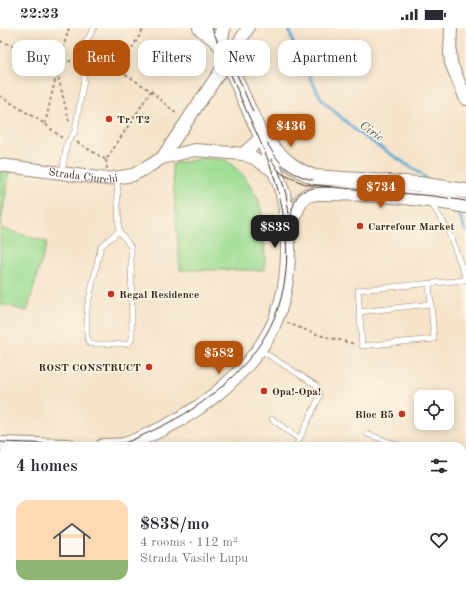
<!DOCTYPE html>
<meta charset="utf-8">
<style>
:root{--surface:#fff;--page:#f2f2f3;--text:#2b2b33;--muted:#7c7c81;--line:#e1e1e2;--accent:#b45309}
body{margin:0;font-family:"Old Standard TT",serif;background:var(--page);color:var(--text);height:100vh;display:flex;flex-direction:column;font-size:15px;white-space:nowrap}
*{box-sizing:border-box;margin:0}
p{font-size:13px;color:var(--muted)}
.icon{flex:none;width:22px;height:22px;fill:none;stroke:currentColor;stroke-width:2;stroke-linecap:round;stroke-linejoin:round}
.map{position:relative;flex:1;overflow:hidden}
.side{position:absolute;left:0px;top:414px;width:466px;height:156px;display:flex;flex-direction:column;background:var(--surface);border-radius:12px 12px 0 0;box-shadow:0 2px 10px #0003}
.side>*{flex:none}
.guide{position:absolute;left:12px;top:12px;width:442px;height:36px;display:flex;gap:8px}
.buttons{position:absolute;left:414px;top:362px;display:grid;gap:8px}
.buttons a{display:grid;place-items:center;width:40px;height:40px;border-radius:8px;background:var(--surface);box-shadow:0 2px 10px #0003;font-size:20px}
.price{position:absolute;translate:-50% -34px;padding:0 9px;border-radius:8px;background:var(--accent);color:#fff;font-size:13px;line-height:26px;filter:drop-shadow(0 1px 2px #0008)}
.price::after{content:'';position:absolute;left:50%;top:24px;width:12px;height:9px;margin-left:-6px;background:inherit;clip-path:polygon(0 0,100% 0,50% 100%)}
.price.on{background:#222;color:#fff}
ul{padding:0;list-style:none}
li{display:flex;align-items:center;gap:12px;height:100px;padding:0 16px}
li+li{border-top:1px solid var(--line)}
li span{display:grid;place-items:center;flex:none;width:112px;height:80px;border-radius:12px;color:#555}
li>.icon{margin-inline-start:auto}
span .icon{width:48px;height:48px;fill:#fffc;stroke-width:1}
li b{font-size:17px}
h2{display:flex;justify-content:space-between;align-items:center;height:48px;padding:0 16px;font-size:17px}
.pill{padding:0 14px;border-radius:12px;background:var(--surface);box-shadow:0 2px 10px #0003;font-size:14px;line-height:36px}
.pill.on{background:var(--accent);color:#fff}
.status{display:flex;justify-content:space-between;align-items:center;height:28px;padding:0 20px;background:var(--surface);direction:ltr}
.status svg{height:11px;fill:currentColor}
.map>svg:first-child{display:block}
.grass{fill:#9ddd93;stroke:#6c8458}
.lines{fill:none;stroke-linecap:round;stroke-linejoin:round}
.stream{stroke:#5daad6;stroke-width:3}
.service-casing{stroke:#988774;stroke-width:6}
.minor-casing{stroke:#988774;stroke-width:12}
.tertiary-casing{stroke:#988774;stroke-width:14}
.secondary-casing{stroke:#988774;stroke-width:16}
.path{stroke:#988774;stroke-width:2;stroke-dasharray:3 3;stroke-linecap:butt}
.service{stroke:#fff;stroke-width:5}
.minor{stroke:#fff;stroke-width:10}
.tertiary{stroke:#fff;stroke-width:12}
.secondary{stroke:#fff;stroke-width:14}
.tram{stroke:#3b2a1e;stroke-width:1}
.poi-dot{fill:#c8321e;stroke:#fcf5e5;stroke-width:1.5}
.labels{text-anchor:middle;stroke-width:3.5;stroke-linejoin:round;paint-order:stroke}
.poi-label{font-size:11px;font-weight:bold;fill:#3b2a1e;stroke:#fcf5e5;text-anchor:start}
.street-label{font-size:11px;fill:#3b2a1e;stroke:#fcf5e5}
.water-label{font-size:12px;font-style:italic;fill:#47575e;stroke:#fcf5e5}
</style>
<div class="status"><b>22:23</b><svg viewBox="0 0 49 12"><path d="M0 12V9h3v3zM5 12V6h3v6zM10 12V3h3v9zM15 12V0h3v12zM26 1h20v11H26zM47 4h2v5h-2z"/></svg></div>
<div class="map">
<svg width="466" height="570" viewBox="0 0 466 570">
<rect width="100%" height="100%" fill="#fcf5e5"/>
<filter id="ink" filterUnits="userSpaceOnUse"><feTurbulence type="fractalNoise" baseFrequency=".025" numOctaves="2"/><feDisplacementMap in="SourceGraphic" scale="8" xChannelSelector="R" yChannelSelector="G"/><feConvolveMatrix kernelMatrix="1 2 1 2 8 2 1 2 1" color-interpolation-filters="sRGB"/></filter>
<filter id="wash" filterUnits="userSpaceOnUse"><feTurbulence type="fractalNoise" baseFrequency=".012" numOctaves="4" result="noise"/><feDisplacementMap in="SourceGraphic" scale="16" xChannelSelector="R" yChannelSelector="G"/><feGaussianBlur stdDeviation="0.9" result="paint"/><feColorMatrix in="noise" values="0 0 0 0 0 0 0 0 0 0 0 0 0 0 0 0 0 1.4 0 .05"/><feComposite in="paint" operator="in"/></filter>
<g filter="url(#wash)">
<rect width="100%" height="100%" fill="#f5e4ca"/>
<path class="grass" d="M 205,130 L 226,132 L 243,147 L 258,171 L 264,193 L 265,242 L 180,242 L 172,136 Z
M 0,142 L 10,142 L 0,199 Z
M 0,200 L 47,214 L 27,283 L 0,276 Z"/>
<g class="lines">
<path class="stream" d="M 289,0 L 294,19 L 322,72 L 356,103 L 421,146 L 426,151
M 457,182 L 466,203"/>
</g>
</g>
<g filter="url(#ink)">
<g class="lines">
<defs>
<path id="service" d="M 62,144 L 67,115 L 75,103 L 84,52 L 83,18 L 94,0
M 117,150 L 119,203 L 101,218 L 87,280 L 87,309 L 90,316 L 128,316 L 132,311 L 131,219 L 119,203
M 420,158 L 447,200 L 466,250
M 429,255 L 434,311 L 362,318 L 358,262 L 466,252
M 359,284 L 430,276
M 260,322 L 316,357 L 320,368 L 296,418
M 272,391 L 299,411
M 367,406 L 401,418
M 462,439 L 466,441
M 227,566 L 229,570
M 274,566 L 277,570"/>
<path id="minor" d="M 462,488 L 466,489
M 0,498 L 4,498
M 0,553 L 4,547
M 63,570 L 65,566"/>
<g id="tertiary">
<path d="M 451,0 L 450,25 L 451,35 L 466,71"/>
<path d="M 243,126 L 261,110"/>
<path d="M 162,130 L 230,29 L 248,0"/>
<path id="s1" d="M 0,137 L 107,151 L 133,147 L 146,140 L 162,130 L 195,122 L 243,126 L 254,130 L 275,144"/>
</g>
<path id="secondary" d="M 200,0 L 217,13 L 224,22
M 266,113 C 283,130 291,140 314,149 L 418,156 L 466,163
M 291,200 C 294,189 297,173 308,167 C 311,166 315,165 318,165 C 364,165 420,169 466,178
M 0,416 L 69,418
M 103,418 C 109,418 117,418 124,417 C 130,416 137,412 144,409 C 171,398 193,385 216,366 C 267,324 289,284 288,217 C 288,200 287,182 283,166 C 268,116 242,71 224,23 L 221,11 L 223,0"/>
</defs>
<use href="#service" class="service-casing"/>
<use href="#minor" class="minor-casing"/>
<use href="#tertiary" class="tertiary-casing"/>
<use href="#secondary" class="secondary-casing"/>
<path class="path" d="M 0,13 L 59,35 L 69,0
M 197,14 L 207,43
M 57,44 L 69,93
M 151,63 L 178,87
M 0,68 L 45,96 L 62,110
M 45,96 L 59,35 L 77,32
M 77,114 L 106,132 L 151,63 L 119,42 L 144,0
M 106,132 L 107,141
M 287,295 L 319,307 L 355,316"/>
<use href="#service" class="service"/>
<use href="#minor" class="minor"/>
<use href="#tertiary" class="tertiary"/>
<use href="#secondary" class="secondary"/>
<path class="tram" d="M 224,16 L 253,84
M 267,115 C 280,137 287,145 313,152
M 271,131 L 278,142 L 284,147 L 305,156 L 331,159 L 434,168 L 466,173
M 279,143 L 286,166 L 289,186
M 290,209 C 291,193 289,166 309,161 C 316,159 324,159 331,159
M 0,414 C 33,415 66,417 98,416 C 106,415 116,416 123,415 C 129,414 136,410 141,408 C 161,399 179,390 197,378 C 269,326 299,269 282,180 C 276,145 260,113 246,82 C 234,55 223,27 212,0"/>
</g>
</g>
<g class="poi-dot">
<circle cx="109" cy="91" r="4"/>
<circle cx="360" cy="198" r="4"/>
<circle cx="111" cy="266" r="4"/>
<circle cx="149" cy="339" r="4"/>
<circle cx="264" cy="363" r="4"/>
<circle cx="402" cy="386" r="4"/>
</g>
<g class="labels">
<g class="poi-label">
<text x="117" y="95">Tr. T2</text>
<text x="368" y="202">Carrefour Market</text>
<text x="119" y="270">Regal Residence</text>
<text x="141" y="343" text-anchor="end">ROST CONSTRUCT</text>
<text x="272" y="367">Opa!-Opa!</text>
<text x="394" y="390" text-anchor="end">Bloc B5</text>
</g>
<g class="street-label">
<text dy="4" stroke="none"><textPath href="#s1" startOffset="84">Strada Ciurchi</textPath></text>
</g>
<g class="water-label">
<text transform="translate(372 103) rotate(35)" y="4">Ciric</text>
</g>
</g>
</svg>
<div class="buttons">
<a><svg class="icon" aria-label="locate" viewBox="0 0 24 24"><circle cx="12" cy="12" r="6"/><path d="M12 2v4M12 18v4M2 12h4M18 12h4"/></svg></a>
</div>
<b class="price" style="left:291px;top:120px">$436</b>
<b class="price" style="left:381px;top:181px">$734</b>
<b class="price on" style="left:275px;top:221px">$838</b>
<b class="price" style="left:219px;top:347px">$582</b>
<div class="guide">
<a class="pill">Buy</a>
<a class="pill on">Rent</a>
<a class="pill">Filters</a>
<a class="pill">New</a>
<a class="pill">Apartment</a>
</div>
<section class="side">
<h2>4 homes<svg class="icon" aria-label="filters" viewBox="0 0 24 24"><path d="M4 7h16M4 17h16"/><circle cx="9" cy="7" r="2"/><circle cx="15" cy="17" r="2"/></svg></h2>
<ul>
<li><span style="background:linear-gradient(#ffd9b3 75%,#8fb573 0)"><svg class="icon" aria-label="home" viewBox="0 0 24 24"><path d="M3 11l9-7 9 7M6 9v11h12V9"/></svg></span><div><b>$838/mo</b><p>4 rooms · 112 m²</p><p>Strada Vasile Lupu</p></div><svg class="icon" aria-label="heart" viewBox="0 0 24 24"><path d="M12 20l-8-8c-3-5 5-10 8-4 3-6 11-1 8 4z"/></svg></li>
</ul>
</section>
</div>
